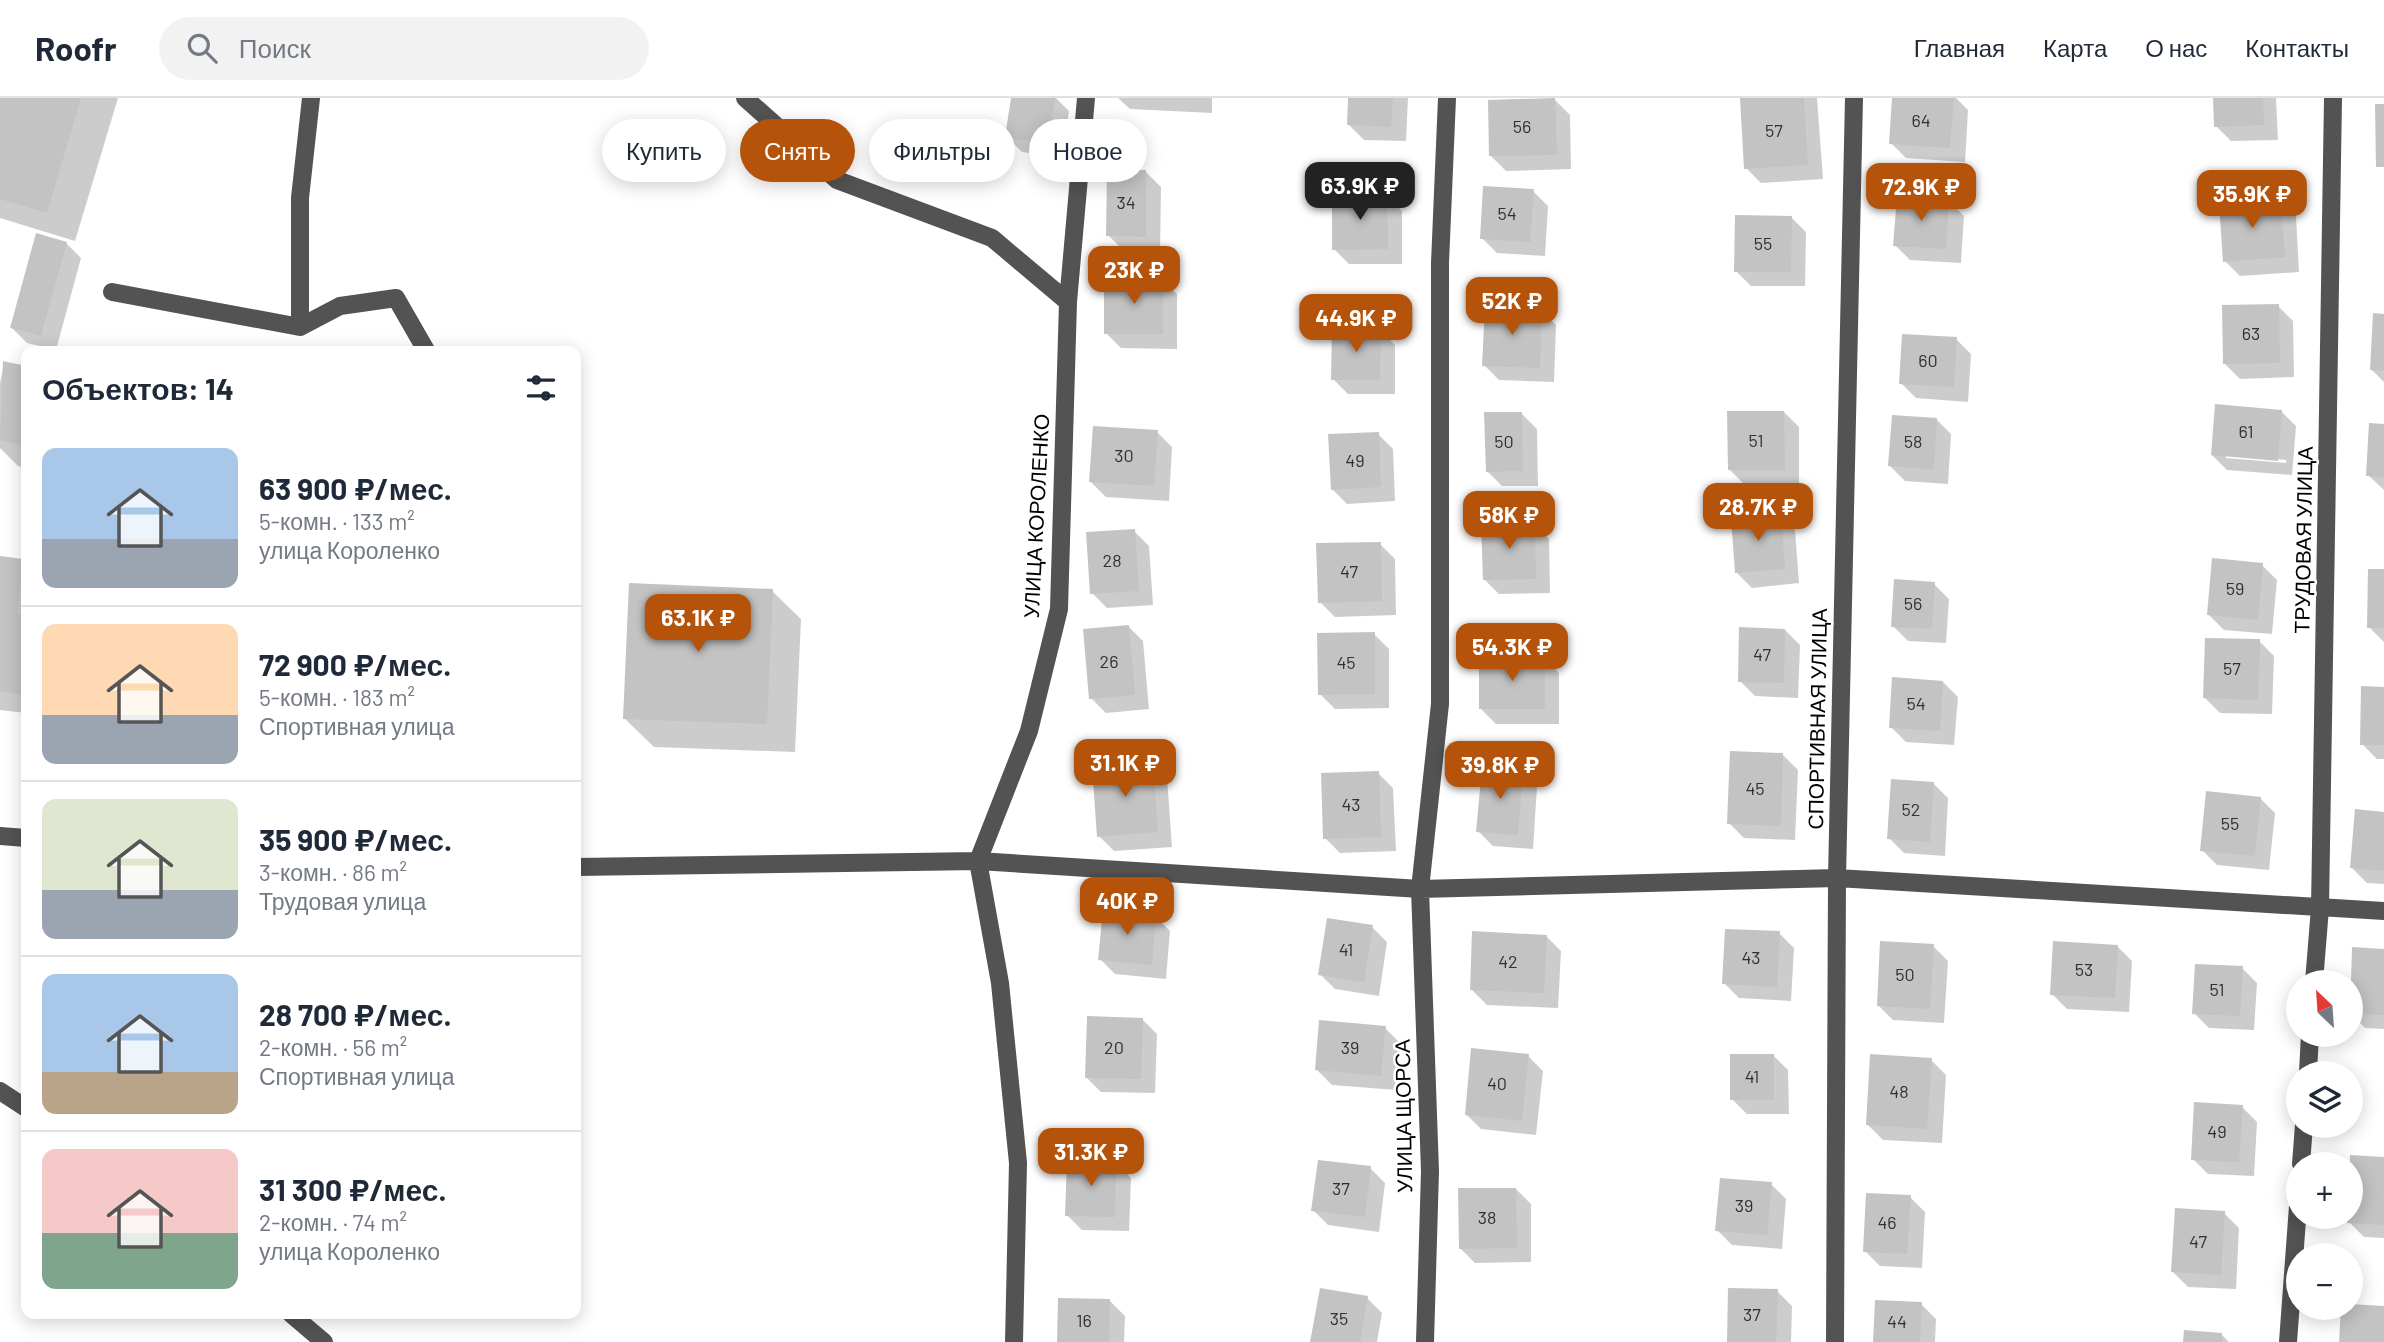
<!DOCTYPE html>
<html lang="ru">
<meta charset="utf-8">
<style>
:root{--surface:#fff;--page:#f2f2f3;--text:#1f2937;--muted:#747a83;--line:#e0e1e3;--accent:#b45309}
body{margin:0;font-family:Barlow,sans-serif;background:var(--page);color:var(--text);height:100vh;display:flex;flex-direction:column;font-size:26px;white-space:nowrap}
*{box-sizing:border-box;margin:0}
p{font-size:23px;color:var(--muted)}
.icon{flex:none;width:38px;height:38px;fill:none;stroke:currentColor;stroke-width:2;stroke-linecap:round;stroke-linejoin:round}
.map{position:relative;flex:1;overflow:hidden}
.drawer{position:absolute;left:21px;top:248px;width:560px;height:973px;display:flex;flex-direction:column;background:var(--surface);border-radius:14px;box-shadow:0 4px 18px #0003}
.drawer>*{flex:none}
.guide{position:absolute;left:602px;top:21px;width:665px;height:63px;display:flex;gap:14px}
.needle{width:46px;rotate:335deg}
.tools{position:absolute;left:2286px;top:872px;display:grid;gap:14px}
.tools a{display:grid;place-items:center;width:77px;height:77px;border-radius:50%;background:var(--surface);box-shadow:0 4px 18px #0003;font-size:35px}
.price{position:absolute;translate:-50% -60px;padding:0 16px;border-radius:14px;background:var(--accent);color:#fff;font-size:23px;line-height:46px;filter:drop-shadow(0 2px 4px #0008)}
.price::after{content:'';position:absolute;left:50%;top:42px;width:21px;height:16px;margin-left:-10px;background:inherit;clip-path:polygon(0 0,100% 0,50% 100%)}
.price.selected{background:#222;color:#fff}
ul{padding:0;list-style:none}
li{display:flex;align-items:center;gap:21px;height:175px;padding:0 21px}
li+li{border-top:2px solid var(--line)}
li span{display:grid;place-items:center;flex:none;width:196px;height:140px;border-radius:14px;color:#555}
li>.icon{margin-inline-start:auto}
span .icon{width:84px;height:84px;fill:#fffc;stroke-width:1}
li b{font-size:30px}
h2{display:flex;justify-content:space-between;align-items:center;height:84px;padding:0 21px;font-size:30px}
.tag{padding:0 24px;border-radius:32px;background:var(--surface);box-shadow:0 4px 18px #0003;font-size:24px;line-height:63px}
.tag.selected{background:var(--accent);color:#fff}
header{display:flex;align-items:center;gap:42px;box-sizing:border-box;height:98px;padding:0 35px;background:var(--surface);border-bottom:2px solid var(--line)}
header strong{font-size:33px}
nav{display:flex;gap:38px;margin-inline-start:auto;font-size:24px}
.search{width:490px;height:63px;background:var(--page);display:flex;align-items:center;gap:18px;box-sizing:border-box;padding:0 24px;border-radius:38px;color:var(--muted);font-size:26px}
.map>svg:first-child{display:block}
.shadow{fill:#0003;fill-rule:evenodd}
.building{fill:#c3c3c3}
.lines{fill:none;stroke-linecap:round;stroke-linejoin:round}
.minor{stroke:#535353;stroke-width:18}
.labels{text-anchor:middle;stroke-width:5;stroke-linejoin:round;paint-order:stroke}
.number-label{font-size:18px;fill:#313131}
.street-label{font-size:21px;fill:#000;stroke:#fff}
</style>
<header>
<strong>Roofr</strong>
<div class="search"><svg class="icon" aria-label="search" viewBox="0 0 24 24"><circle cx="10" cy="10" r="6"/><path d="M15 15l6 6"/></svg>Поиск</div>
<nav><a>Главная</a><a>Карта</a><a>О нас</a><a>Контакты</a></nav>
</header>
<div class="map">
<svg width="2384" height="1244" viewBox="0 0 2384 1244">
<rect width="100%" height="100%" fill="#fff"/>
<path class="shadow" d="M 0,0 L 118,0 L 75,143 L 0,120 Z
M 1013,0 L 1056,0 L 1069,13 L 1062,60 L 1022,54 L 1007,39 Z
M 1118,0 L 1212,0 L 1212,15 L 1130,11 Z
M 1350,0 L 1408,0 L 1406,43 L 1364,42 L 1349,27 Z
M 1741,0 L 1817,0 L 1823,81 L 1761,85 L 1746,70 Z
M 1894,0 L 1956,0 L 1968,12 L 1965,64 L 1906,60 L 1891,45 Z
M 2214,0 L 2276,0 L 2278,42 L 2231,43 L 2216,28 Z
M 1555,2 L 1570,17 L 1571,71 L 1506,73 L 1491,58 Z
M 1146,74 L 1161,89 L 1160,153 L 1123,152 L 1108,137 Z
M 1533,93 L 1548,108 L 1545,158 L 1497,155 L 1482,140 Z
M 1387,98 L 1402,113 L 1402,166 L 1349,166 L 1334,151 Z
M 1949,103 L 1964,118 L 1961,165 L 1910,162 L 1895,147 Z
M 2281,103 L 2296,118 L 2299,174 L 2240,178 L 2225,163 Z
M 1791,119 L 1806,134 L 1805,188 L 1751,188 L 1736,173 Z
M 66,145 L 81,160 L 56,252 L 27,245 L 12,230 Z
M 1162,181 L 1177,196 L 1177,251 L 1121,250 L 1106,235 Z
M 2278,208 L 2293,223 L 2294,279 L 2240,281 L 2225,266 Z
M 1541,212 L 1556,227 L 1554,284 L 1499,282 L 1484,267 Z
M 2384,218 L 2384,284 L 2371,271 Z
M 1380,232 L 1395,247 L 1395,296 L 1348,296 L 1333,281 Z
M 1956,241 L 1971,256 L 1968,304 L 1916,300 L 1901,285 Z
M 4,265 L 26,270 L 26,370 L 18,368 L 0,350 L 0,285 Z
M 2281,313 L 2296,328 L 2292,377 L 2227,372 L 2212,357 ZM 2226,357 L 2286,362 L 2286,365 L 2226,360 Z
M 1784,314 L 1799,329 L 1799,386 L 1745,387 L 1730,372 Z
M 1522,316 L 1537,331 L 1538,388 L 1502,388 L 1487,373 Z
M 1936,321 L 1951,336 L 1948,386 L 1905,383 L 1890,368 Z
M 2384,328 L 2384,392 L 2368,377 Z
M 1157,334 L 1172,349 L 1169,403 L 1106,399 L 1091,384 Z
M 1378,336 L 1393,351 L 1395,403 L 1347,406 L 1332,391 Z
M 1780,417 L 1795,432 L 1799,485 L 1752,490 L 1737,475 Z
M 1534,426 L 1549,441 L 1550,495 L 1499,496 L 1484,481 Z
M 1134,433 L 1149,448 L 1153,507 L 1107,510 L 1092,495 Z
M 1380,446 L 1395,461 L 1396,517 L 1335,519 L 1320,504 Z
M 0,460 L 23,463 L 26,466 L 26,615 L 0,612 Z
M 2262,467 L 2277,482 L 2272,536 L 2224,532 L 2209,517 Z
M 2384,473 L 2384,544 L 2369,529 Z
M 1934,486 L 1949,501 L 1946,545 L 1908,543 L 1893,528 Z
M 772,493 L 801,521 L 795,654 L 654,649 L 625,621 Z
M 1128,528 L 1143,543 L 1149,611 L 1106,615 L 1091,600 Z
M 1785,532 L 1800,547 L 1798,600 L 1755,598 L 1740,583 Z
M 1374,536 L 1389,551 L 1389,610 L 1335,611 L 1320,596 Z
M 2259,543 L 2274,558 L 2272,616 L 2220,615 L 2205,600 Z
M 1544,560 L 1559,575 L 1559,626 L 1496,626 L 1481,611 Z
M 1943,584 L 1958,599 L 1954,647 L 1906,644 L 1891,629 Z
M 2384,590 L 2384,661 L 2377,661 L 2362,646 Z
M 1783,657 L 1798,672 L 1795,742 L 1744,740 L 1729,725 Z
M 1152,664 L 1167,679 L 1172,749 L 1114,753 L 1099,738 Z
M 1522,674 L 1537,689 L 1533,751 L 1493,748 L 1478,733 Z
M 1378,675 L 1393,690 L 1396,753 L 1340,755 L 1325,740 Z
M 1933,685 L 1948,700 L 1945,758 L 1904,755 L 1889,740 Z
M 2260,700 L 2275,715 L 2269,772 L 2217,767 L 2202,752 Z
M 2384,716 L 2384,786 L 2367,785 L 2352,770 Z
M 1155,818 L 1170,833 L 1166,881 L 1115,876 L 1100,861 Z
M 1372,829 L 1387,844 L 1379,898 L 1335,891 L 1320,876 Z
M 1779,835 L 1794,850 L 1791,903 L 1739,900 L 1724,885 Z
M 1546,838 L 1561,853 L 1558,910 L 1487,907 L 1472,892 Z
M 1933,848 L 1948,863 L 1944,925 L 1893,922 L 1878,907 Z
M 2117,848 L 2132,863 L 2129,914 L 2067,911 L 2052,896 Z
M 2384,853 L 2384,931 L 2365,930 L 2350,915 Z
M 2242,870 L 2257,885 L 2254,932 L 2209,930 L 2194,915 Z
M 1142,921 L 1157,936 L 1155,995 L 1101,994 L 1086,979 Z
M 1385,930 L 1400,945 L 1396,992 L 1332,987 L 1317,972 Z
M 1773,957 L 1788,972 L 1789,1016 L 1747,1016 L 1732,1001 Z
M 1528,958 L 1543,973 L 1536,1037 L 1481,1031 L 1466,1016 Z
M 1931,962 L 1946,977 L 1942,1045 L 1883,1042 L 1868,1027 Z
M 2242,1009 L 2257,1024 L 2254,1078 L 2208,1076 L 2193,1061 Z
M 2384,1061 L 2384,1140 L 2364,1139 L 2349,1124 L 2350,1118 Z
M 1116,1065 L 1131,1080 L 1129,1133 L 1082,1132 L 1067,1117 Z
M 1370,1070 L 1385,1085 L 1379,1134 L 1328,1127 L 1313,1112 Z
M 1771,1086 L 1786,1101 L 1782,1151 L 1732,1147 L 1717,1132 Z
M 1516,1091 L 1531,1106 L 1531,1164 L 1475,1165 L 1460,1150 Z
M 1910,1099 L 1925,1114 L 1922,1170 L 1880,1168 L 1865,1153 Z
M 2224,1115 L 2239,1130 L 2236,1191 L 2188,1189 L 2173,1174 Z
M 1777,1193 L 1792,1208 L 1791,1244 L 1729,1244 Z
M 1367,1200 L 1382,1215 L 1377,1244 L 1312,1244 Z
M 1110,1203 L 1125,1218 L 1124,1244 L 1059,1244 Z
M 1921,1206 L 1936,1221 L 1935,1244 L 1875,1244 Z
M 2221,1236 L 2229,1244 L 2185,1244 Z"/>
<path class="building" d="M 0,0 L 81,0 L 47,115 L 0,101 Z
M 1011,0 L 1055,0 L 1048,46 L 1005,39 Z
M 1348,0 L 1393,0 L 1391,29 L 1347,27 Z
M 1555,0 L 1557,57 L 1489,58 L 1488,2 Z
M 1740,0 L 1804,0 L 1808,67 L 1744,71 Z
M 1892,0 L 1954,0 L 1950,50 L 1889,46 Z
M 2213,0 L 2263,0 L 2264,27 L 2214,29 Z
M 2375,6 L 2384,6 L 2384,69 L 2376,69 Z
M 1107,72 L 1146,72 L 1146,139 L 1106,138 Z
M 1483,88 L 1534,91 L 1530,144 L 1480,141 Z
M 1387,96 L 1388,151 L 1332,152 L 1332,97 Z
M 1897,98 L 1949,102 L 1946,151 L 1893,148 Z
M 2281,101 L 2285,159 L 2223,164 L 2219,106 Z
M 1735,117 L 1792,118 L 1791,174 L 1734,174 Z
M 36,135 L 67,144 L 41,238 L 10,230 Z
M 1163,179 L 1163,236 L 1104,236 L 1104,180 Z
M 2279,206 L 2280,265 L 2223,266 L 2222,207 Z
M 1485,208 L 1542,210 L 1540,270 L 1482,268 Z
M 2373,215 L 2384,216 L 2384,273 L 2370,272 Z
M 1332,230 L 1381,230 L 1380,282 L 1331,282 Z
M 1902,236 L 1957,239 L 1954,289 L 1899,286 Z
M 3,263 L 26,268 L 26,348 L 0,342 Z
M 2215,306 L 2282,312 L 2278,363 L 2211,357 Z
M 1727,313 L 1784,313 L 1785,372 L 1728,372 Z
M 1484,314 L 1522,314 L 1523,373 L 1486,374 Z
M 1892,317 L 1937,320 L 1934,372 L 1888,368 Z
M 2369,325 L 2384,326 L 2384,379 L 2366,378 Z
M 1093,328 L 1158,332 L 1154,388 L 1089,384 Z
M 1379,334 L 1381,389 L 1331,392 L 1328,336 Z
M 1781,415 L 1785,471 L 1735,475 L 1731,420 Z
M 1535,424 L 1536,481 L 1483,482 L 1481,426 Z
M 1135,431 L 1139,493 L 1090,496 L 1086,434 Z
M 1381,444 L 1382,503 L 1318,505 L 1316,445 Z
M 0,458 L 23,461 L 17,516 L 26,518 L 26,597 L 0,593 Z
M 2212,460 L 2263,465 L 2258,522 L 2207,517 Z
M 2368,471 L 2384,471 L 2384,530 L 2367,530 Z
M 1894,481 L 1935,484 L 1932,531 L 1891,529 Z
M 629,485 L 773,491 L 767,626 L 623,621 Z
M 1129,527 L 1135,597 L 1089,601 L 1083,531 Z
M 1739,529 L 1785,531 L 1784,585 L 1738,584 Z
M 1375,534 L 1375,596 L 1318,597 L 1317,535 Z
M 2205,540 L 2260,541 L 2258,602 L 2203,600 Z
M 1479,559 L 1545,559 L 1545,611 L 1479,611 Z
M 1892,579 L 1943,583 L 1940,633 L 1889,630 Z
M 2361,588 L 2384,589 L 2384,647 L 2360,647 Z
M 1730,653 L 1783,655 L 1781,728 L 1727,726 Z
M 1153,662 L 1158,734 L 1097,739 L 1092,667 Z
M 1482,669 L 1523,672 L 1518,737 L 1476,734 Z
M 1379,673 L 1381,739 L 1323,741 L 1321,675 Z
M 1891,681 L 1934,684 L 1930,744 L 1887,741 Z
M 2206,693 L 2261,699 L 2255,758 L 2200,753 Z
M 2355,711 L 2384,714 L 2384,773 L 2350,770 Z
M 1103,812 L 1156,816 L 1152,867 L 1098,862 Z
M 1327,820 L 1373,827 L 1364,884 L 1318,877 Z
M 1725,831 L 1780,833 L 1777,889 L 1722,886 Z
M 1472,833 L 1547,837 L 1544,895 L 1470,892 Z
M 1880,843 L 1934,846 L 1930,911 L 1877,908 Z
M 2053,843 L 2118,847 L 2115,900 L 2050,897 Z
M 2352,849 L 2384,851 L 2384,917 L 2350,916 Z
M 2195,866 L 2243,868 L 2240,918 L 2192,916 Z
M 1087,918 L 1143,920 L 1141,981 L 1085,980 Z
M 1319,922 L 1386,928 L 1381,978 L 1315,972 Z
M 1471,950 L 1529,956 L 1522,1023 L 1465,1017 Z
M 1730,956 L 1774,956 L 1774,1002 L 1730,1002 Z
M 1870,956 L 1932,960 L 1927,1031 L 1866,1027 Z
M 2194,1004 L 2243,1007 L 2239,1064 L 2191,1062 Z
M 2350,1057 L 2384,1059 L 2384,1127 L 2347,1125 L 2347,1118 L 2350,1118 Z
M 1067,1061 L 1116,1063 L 1115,1119 L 1065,1118 Z
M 1318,1062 L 1371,1068 L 1365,1119 L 1311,1113 Z
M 1720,1080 L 1772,1084 L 1767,1137 L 1715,1133 Z
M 1458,1090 L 1516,1090 L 1517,1150 L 1459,1151 Z
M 1866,1095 L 1911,1097 L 1907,1156 L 1863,1154 Z
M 2175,1110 L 2225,1113 L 2221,1177 L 2171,1174 Z
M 1320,1190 L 1368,1198 L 1360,1244 L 1310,1244 Z
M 1728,1190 L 1778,1191 L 1776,1244 L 1727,1244 Z
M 1058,1200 L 1110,1201 L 1109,1244 L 1057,1244 Z
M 1875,1202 L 1922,1204 L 1920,1244 L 1873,1244 Z
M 2350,1206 L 2384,1208 L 2384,1244 L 2339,1244 L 2341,1209 L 2350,1209 Z
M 2184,1232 L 2222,1235 L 2222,1244 L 2183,1244 Z"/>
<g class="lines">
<path class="minor" d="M 745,0 L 837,82 L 992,140 L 1068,204
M 112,194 L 300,229 L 300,100 L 311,0
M 300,229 L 340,208 L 396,200 L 427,254
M 0,738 L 26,740
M 576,769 L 978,763 L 1420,791 L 1837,780 L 2384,813
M 2314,884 L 2320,810 L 2333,0
M 2308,975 L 2310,936
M 0,993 L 26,1010
M 2301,1066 L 2304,1027
M 291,1216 L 324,1244
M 1014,1244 L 1018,1065 L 1000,885 L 978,763 L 1029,633 L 1059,511 L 1068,204 L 1086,0
M 1425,1244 L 1430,1073 L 1420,791 L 1440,606 L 1440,165 L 1447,0
M 1835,1244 L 1837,780 L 1854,0
M 2288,1244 L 2298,1108"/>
</g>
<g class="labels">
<g class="number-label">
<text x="1921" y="29">64</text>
<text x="1522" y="35">56</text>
<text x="1774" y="39">57</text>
<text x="1126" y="111">34</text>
<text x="1507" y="122">54</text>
<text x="1763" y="152">55</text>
<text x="2251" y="242">63</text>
<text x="1928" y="269">60</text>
<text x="2246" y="340">61</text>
<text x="1756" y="349">51</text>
<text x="1504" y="350">50</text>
<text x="1913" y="350">58</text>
<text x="1124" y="364">30</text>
<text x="1355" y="369">49</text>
<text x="1112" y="469">28</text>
<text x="1349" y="480">47</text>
<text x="2235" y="497">59</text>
<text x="1913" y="512">56</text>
<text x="1762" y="563">47</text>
<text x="1109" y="570">26</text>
<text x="1346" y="571">45</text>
<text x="2232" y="577">57</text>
<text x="1916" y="612">54</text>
<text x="1755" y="697">45</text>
<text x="1351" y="713">43</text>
<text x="1911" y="718">52</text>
<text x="2230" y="732">55</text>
<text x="1346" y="858">41</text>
<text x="1751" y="866">43</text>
<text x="1508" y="870">42</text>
<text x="2084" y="878">53</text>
<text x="1905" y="883">50</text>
<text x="2217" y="898">51</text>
<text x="1114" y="956">20</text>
<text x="1350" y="956">39</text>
<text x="1752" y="985">41</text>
<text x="1497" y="992">40</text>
<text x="1899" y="1000">48</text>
<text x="2217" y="1040">49</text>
<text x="1341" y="1097">37</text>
<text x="1744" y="1114">39</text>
<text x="1487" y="1126">38</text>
<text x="1887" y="1131">46</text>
<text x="2198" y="1150">47</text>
<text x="1752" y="1223">37</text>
<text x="1339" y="1227">35</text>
<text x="1084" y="1229">16</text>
<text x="1897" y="1230">44</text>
</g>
<g class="street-label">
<text transform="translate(1037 418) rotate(-87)" y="7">УЛИЦА КОРОЛЕНКО</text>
<text transform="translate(2304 442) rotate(-89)" y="7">ТРУДОВАЯ УЛИЦА</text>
<text transform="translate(1818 621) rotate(-89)" y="7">СПОРТИВНАЯ УЛИЦА</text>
<text transform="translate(1404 1018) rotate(-91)" y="7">УЛИЦА ЩОРСА</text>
</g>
</g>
</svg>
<div class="tools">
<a><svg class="needle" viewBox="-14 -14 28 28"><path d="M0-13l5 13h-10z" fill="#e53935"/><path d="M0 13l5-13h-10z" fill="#747a83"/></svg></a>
<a><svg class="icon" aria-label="layers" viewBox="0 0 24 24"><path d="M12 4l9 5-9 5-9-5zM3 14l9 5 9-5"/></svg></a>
<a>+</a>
<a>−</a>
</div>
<b class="price selected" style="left:1360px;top:124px">63.9K ₽</b>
<b class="price" style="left:1921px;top:125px">72.9K ₽</b>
<b class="price" style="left:2252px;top:132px">35.9K ₽</b>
<b class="price" style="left:1134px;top:208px">23K ₽</b>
<b class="price" style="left:1512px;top:239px">52K ₽</b>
<b class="price" style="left:1356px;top:256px">44.9K ₽</b>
<b class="price" style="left:1758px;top:445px">28.7K ₽</b>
<b class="price" style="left:1509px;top:453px">58K ₽</b>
<b class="price" style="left:698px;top:556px">63.1K ₽</b>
<b class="price" style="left:1512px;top:585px">54.3K ₽</b>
<b class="price" style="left:1125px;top:701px">31.1K ₽</b>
<b class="price" style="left:1500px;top:703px">39.8K ₽</b>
<b class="price" style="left:1127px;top:839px">40K ₽</b>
<b class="price" style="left:1091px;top:1090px">31.3K ₽</b>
<div class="guide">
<a class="tag">Купить</a>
<a class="tag selected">Снять</a>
<a class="tag">Фильтры</a>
<a class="tag">Новое</a>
</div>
<section class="drawer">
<h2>Объектов: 14<svg class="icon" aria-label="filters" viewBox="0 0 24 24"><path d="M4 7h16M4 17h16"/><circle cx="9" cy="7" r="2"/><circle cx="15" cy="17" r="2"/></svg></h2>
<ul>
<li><span style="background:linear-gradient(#a9c7e8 65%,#9aa5b1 0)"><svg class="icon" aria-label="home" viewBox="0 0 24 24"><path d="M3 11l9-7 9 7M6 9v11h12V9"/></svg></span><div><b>63 900 ₽/мес.</b><p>5-комн. · 133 m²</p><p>улица Короленко</p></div></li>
<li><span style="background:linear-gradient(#ffd9b3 65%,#9aa5b1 0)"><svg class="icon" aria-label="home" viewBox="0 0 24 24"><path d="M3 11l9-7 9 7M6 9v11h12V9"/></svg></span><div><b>72 900 ₽/мес.</b><p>5-комн. · 183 m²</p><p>Спортивная улица</p></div></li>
<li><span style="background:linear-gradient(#dfe7d0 65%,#9aa5b1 0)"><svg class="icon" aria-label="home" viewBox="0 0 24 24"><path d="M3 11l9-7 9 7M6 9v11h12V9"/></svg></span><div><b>35 900 ₽/мес.</b><p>3-комн. · 86 m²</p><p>Трудовая улица</p></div></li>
<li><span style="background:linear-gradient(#a9c7e8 70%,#b9a48a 0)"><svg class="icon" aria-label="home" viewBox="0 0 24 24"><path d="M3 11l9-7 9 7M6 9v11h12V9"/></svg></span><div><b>28 700 ₽/мес.</b><p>2-комн. · 56 m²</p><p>Спортивная улица</p></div></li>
<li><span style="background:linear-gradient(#f6c9c9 60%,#7fa58c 0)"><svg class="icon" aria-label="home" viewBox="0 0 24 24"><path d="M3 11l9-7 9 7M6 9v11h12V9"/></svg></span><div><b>31 300 ₽/мес.</b><p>2-комн. · 74 m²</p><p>улица Короленко</p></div></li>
</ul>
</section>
</div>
